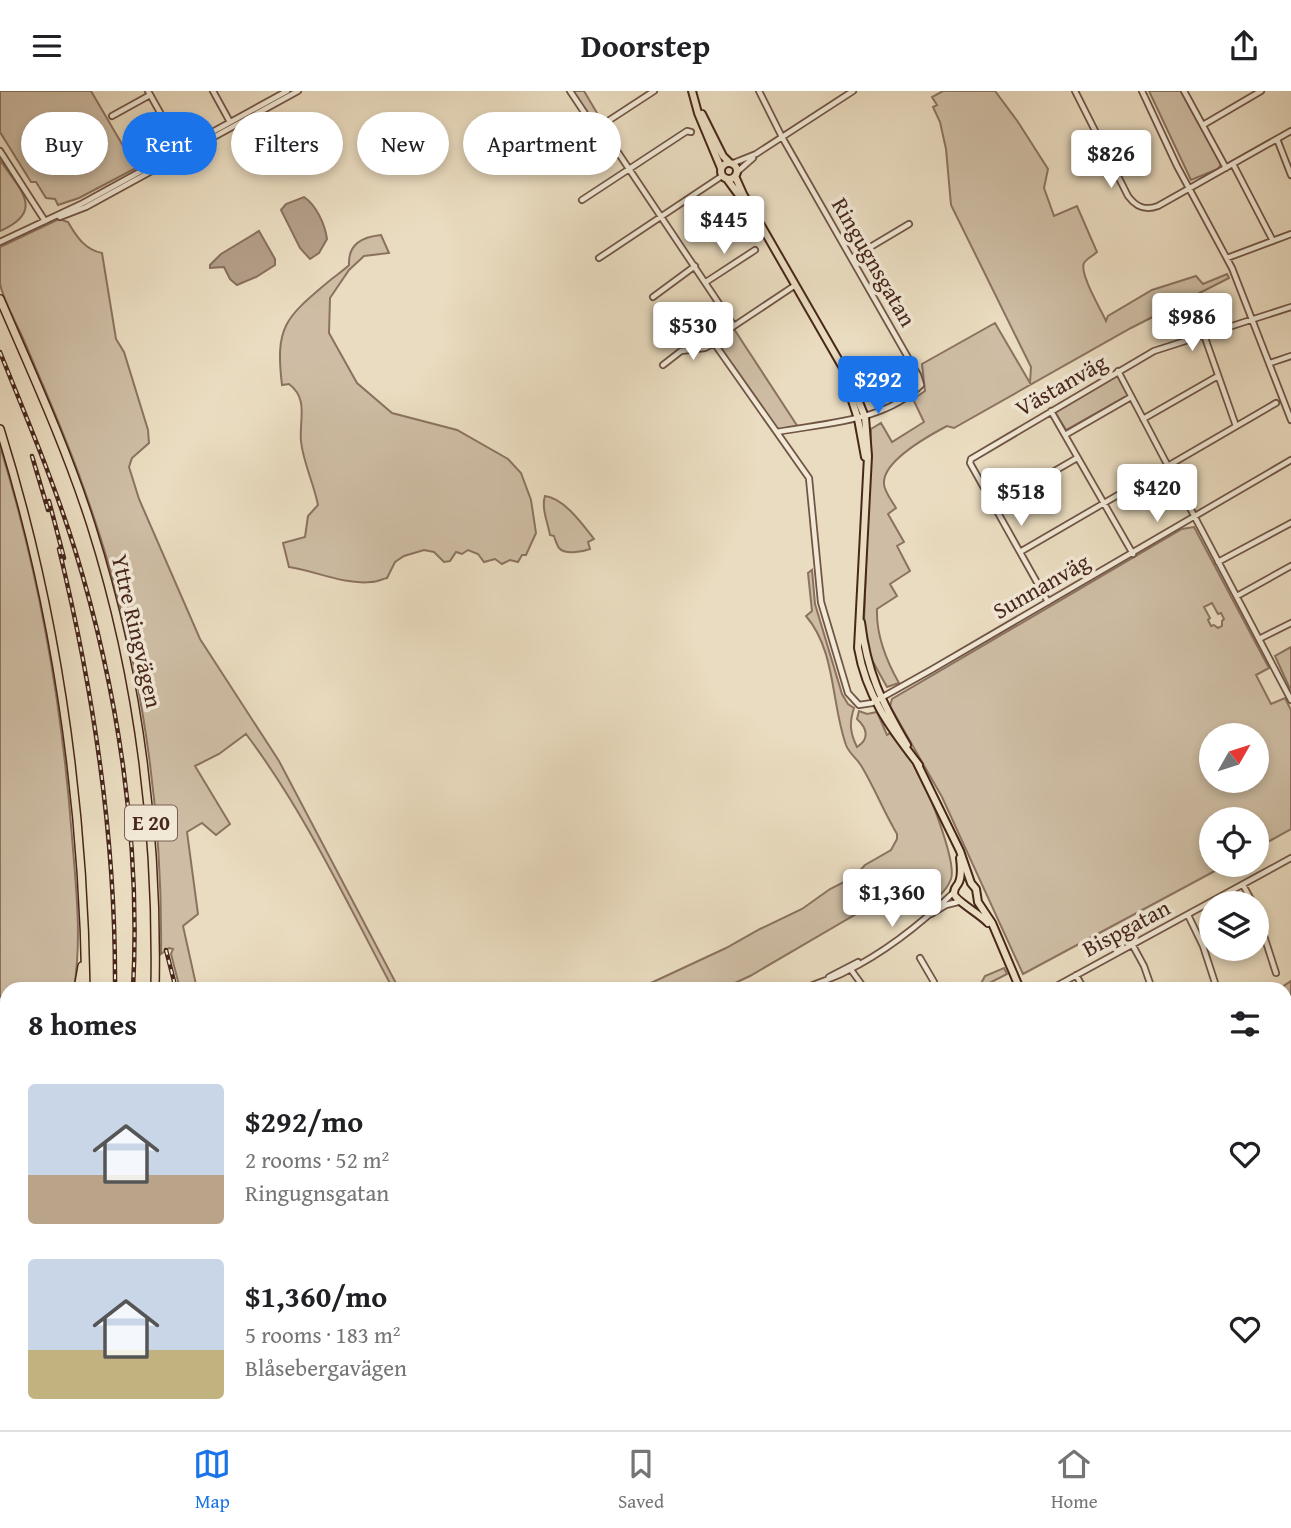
<!DOCTYPE html>
<meta charset="utf-8">
<style>
:root{--surface:#fff;--page:#f2f2f2;--text:#202124;--muted:#757577;--line:#e0e0e0;--accent:#1a73e8}
body{margin:0;font-family:"Gentium Book Plus",serif;background:var(--page);color:var(--text);height:100vh;display:flex;flex-direction:column;font-size:26px;white-space:nowrap}
*{box-sizing:border-box;margin:0}
p{font-size:23px;color:var(--muted)}
.icon{flex:none;width:38px;height:38px;fill:none;stroke:currentColor;stroke-width:2;stroke-linecap:round;stroke-linejoin:round}
.map{position:relative;flex:1;overflow:hidden}
.details{position:absolute;left:0px;top:891px;width:1292px;height:450px;display:flex;flex-direction:column;background:var(--surface);border-radius:21px 21px 0 0;box-shadow:0 4px 10px #0003}
.details>*{flex:none}
.top-card{position:absolute;left:21px;top:21px;width:700px;height:63px;display:flex;gap:14px}
.needle{width:46px;rotate:51deg}
.tools{position:absolute;left:1199px;top:632px;display:grid;gap:14px}
.tools a{display:grid;place-items:center;width:70px;height:70px;border-radius:50%;background:var(--surface);box-shadow:0 4px 10px #0003;font-size:35px}
.price{position:absolute;translate:-50% -60px;padding:0 16px;border-radius:7px;background:#fff;color:#222;font-size:23px;line-height:46px;filter:drop-shadow(0 2px 4px #0008)}
.price::after{content:'';position:absolute;left:50%;top:42px;width:21px;height:16px;margin-left:-10px;background:inherit;clip-path:polygon(0 0,100% 0,50% 100%)}
.price.selected{background:var(--accent);color:#fff}
ul{padding:0;list-style:none}
li{display:flex;align-items:center;gap:21px;height:175px;padding:0 28px}
li span{display:grid;place-items:center;flex:none;width:196px;height:140px;border-radius:7px;color:#555}
li>.icon{margin-inline-start:auto}
span .icon{width:84px;height:84px;fill:#fffc;stroke-width:1}
li b{font-size:30px}
h2{display:flex;justify-content:space-between;align-items:center;height:84px;padding:0 28px;font-size:30px}
.pill{padding:0 24px;border-radius:32px;background:var(--surface);box-shadow:0 4px 10px #0003;font-size:24px;line-height:63px}
.pill.selected{background:var(--accent);color:#fff}
header{display:flex;justify-content:space-between;align-items:center;height:91px;padding:0 28px;background:var(--surface);font-size:32px;font-weight:700}
.tab-bar{display:flex;justify-content:space-around;align-items:center;height:98px;border-top:2px solid var(--line);background:var(--surface);font-size:19px;color:var(--muted)}
.tab-bar a{display:grid;justify-items:center;gap:4px}
.tab-bar .selected{color:var(--accent)}
.map>svg:first-child{display:block}
.green{fill:#cebda4;stroke:#8b7260;stroke-width:2;fill-rule:evenodd}
.water{fill:#b39e88;stroke:#886e5c;stroke-width:2}
.lines{fill:none;stroke-linecap:round;stroke-linejoin:round}
.minor-casing{stroke:#705444;stroke-width:8}
.major-casing{stroke:#48271b;stroke-width:10}
.highway-casing{stroke:#48271b;stroke-width:10}
.minor{stroke:#f1e8d6;stroke-width:4.5}
.major{stroke:#eadcc0;stroke-width:6}
.highway{stroke:#eadcc0;stroke-width:7}
.rail-casing{stroke:#48271b;stroke-width:4.5}
.rail{stroke:#f1e8d6;stroke-width:2;stroke-dasharray:5;stroke-linecap:butt}
.labels{text-anchor:middle;stroke-width:7;stroke-linejoin:round;paint-order:stroke}
.shield{fill:#f1e8d6;stroke:#7b6153;stroke-width:2}
.shield-label{font-size:21px;font-weight:bold;fill:#48271b}
.street-label{font-size:23px;fill:#48271b;stroke:#f1e8d6}
</style>
<header><svg class="icon" aria-label="menu" viewBox="0 0 24 24"><path d="M4 6h16M4 12h16M4 18h16"/></svg>Doorstep<svg class="icon" aria-label="share" viewBox="0 0 24 24"><path d="M12 15V3M7 8l5-5 5 5M5 13v7h14v-7"/></svg></header>
<div class="map">
<svg width="1291" height="1339" viewBox="0 0 1291 1339">
<rect width="100%" height="100%" fill="#eadcc0"/>
<filter id="stains"><feTurbulence type="fractalNoise" baseFrequency=".00286" numOctaves="4"/><feColorMatrix values="0 0 0 0 .2 0 0 0 0 .09 0 0 0 0 .02 0 0 0 .5 -.17"/></filter>
<radialGradient id="worn" r=".72"><stop offset=".6" stop-color="#630" stop-opacity="0"/><stop offset="1" stop-color="#630" stop-opacity=".3"/></radialGradient>
<path class="green" d="M 0,0 L 91,0 L 136,77 L 79,107 L 58,114 L 55,108 L 46,107 L 36,91 L 31,91 L 0,41 Z
M 572,0 L 584,0 L 597,22 L 590,27 Z
M 943,0 L 995,0 L 1018,31 L 1048,78 L 1044,97 L 1054,125 L 1077,115 L 1097,161 C 1094,164 1086,168 1084,172 C 1079,182 1101,219 1106,230 L 1108,225 L 1152,199 L 1196,185 L 1203,193 L 1227,183 L 1229,187 L 1131,237 L 954,337 L 947,335 C 930,344 882,370 884,393 C 884,400 892,410 896,417 L 888,423 L 904,451 L 897,455 L 910,480 L 890,493 L 897,505 L 877,518 C 876,544 886,569 899,592 L 887,596 L 868,562 L 864,531 L 871,338 L 881,332 L 892,351 L 924,331 L 913,308 L 925,300 L 922,273 L 995,232 L 1030,292 L 1031,276 L 951,114 L 946,58 L 940,31 L 933,16 L 937,14 L 932,6 Z
M 1149,0 L 1182,0 L 1221,73 L 1218,78 L 1191,89 Z
M 0,69 C 20,99 46,120 0,140 Z
M 59,128 L 68,131 C 76,145 85,159 102,162 L 116,248 L 124,261 L 148,339 L 149,352 L 132,367 L 129,376 L 139,408 L 200,548 L 279,670 L 399,898 L 393,898 C 347,812 305,721 246,643 L 219,663 L 195,675 L 230,733 L 216,744 L 202,732 L 187,741 L 198,823 L 183,835 L 197,898 L 180,898 L 171,863 L 173,858 L 169,857 L 161,863 C 163,704 137,544 83,395 C 66,346 45,299 25,252 C 18,235 4,211 0,193 C 0,182 0,168 0,156 Z
M 381,144 L 389,162 L 364,165 L 349,179 L 330,207 L 329,242 L 357,292 L 392,322 L 457,339 L 508,368 L 521,382 L 531,409 L 536,442 L 526,464 L 522,464 L 518,471 L 510,469 L 502,473 L 495,468 L 484,471 L 478,463 L 468,459 L 462,463 L 456,461 L 450,470 L 444,471 L 434,461 L 424,459 L 404,465 L 395,471 L 387,487 C 382,488 377,491 371,491 C 344,494 316,480 289,476 L 283,452 L 305,446 L 308,425 L 318,414 C 314,393 303,371 301,350 C 299,329 309,308 289,293 L 282,294 C 275,236 285,227 328,191 C 335,185 343,180 349,174 C 348,153 362,146 381,144 Z
M 734,238 L 798,336 L 778,339 L 717,253 L 717,250 Z
M 1117,284 L 1128,304 L 1066,339 L 1055,321 Z
M 0,355 C 39,482 62,613 72,746 C 76,796 82,847 74,898 L 55,898 L 53,895 L 48,898 L 7,898 L 7,904 L 0,906 Z
M 545,405 C 564,407 583,434 594,448 L 588,451 L 590,458 C 582,461 565,464 559,457 C 558,456 554,446 554,445 L 550,444 C 548,432 541,417 545,405 Z
M 1194,436 L 1269,577 L 1256,584 L 1271,613 L 1285,607 L 1291,619 L 1291,738 L 1257,757 L 1256,728 L 1211,728 L 1211,774 L 1226,774 L 1023,883 L 942,706 L 890,615 L 892,608 L 1182,438 ZM 1212,512 L 1218,523 L 1221,522 L 1224,528 L 1222,530 L 1222,535 L 1218,537 L 1214,534 L 1211,535 L 1208,529 L 1210,527 L 1204,516 ZM 1256,644 L 1256,690 L 1211,690 L 1211,644 Z
M 812,479 L 815,513 L 842,603 L 848,613 L 854,617 C 849,632 850,642 857,656 C 870,648 867,637 857,628 L 859,620 L 867,623 L 877,621 L 887,644 L 890,642 C 901,654 911,667 919,681 C 928,699 957,771 951,788 C 946,801 936,808 925,815 L 903,787 L 863,819 L 750,885 L 722,898 L 638,898 L 726,857 L 760,838 L 802,818 L 830,798 L 854,786 L 865,774 L 891,759 L 897,748 L 897,743 C 884,721 875,698 862,676 C 857,667 850,664 846,654 C 831,612 836,560 806,525 L 812,520 L 808,482 Z
M 1291,556 L 1291,600 L 1275,565 Z
M 1004,877 L 1007,883 L 978,898 L 985,885 Z
M 1291,890 L 1291,972 L 1285,972 L 1284,898 L 1279,898 Z
M 7,1123 L 7,1291 L 0,1287 L 0,1127 Z
M 0,1296 L 7,1299 L 7,1334 L 30,1334 L 28,1339 L 0,1339 Z
M 97,1334 L 148,1334 L 150,1339 L 106,1339 Z
M 222,1334 L 257,1334 L 253,1339 L 220,1339 Z
M 513,1334 L 781,1334 L 770,1339 L 502,1339 Z
M 966,1334 L 1063,1334 L 1065,1339 L 969,1339 Z"/>
<path class="water" d="M 304,106 C 316,114 325,133 327,148 L 319,162 L 310,168 L 300,157 L 281,119 L 286,113 Z
M 259,140 L 275,168 L 275,174 L 256,186 L 237,194 L 230,188 L 224,176 L 210,177 L 210,174 L 221,163 Z"/>
<g class="lines">
<defs>
<path id="minor" d="M 148,0 L 181,59
M 213,0 L 230,31
M 570,0 L 596,39
M 759,0 L 782,46 L 918,284 L 921,294 C 885,331 824,332 777,341
M 1075,0 L 1128,105 C 1136,116 1145,120 1158,115 L 1291,40
M 1142,0 L 1177,75 L 1232,177 L 1291,329
M 1184,0 L 1226,77
M 112,25 L 150,4
M 1203,34 L 1261,0
M 601,36 L 734,235 L 715,248 L 714,252 L 809,387 L 821,511 L 848,602 L 859,614 L 872,612 L 931,579 L 1291,369
M 1277,48 L 1291,84
M 0,60 L 45,130
M 559,62 L 654,0
M 731,73 L 756,63 L 853,0
M 1233,73 L 1273,150
M 736,82 L 753,67
M 582,109 L 687,40 L 691,41
M 60,126 L 86,116 L 298,0
M 0,151 L 83,112 L 287,0
M 599,167 L 722,85
M 852,167 L 909,133
M 1227,167 L 1291,143
M 706,191 L 755,159
M 653,206 L 695,175
M 734,235 L 794,195
M 1204,244 L 1236,335
M 1270,272 L 1291,265
M 663,274 L 681,260 L 705,257 L 714,252
M 1118,280 L 1291,609
M 1051,320 L 1133,463
M 1143,328 L 1218,285
M 1065,344 L 1131,306
M 994,415 L 1077,367
M 1020,461 L 1276,312
M 1218,471 L 1291,432
M 1237,505 L 1291,475
M 1048,511 L 970,372 L 971,368 L 1154,260 L 1291,216
M 1259,548 L 1291,532
M 1243,794 L 1253,812
M 1256,820 L 1276,882
M 931,823 L 946,814 L 958,811
M 1188,824 L 1203,855 L 1217,898
M 1132,853 L 1144,875 L 1152,898
M 920,867 L 934,891 L 930,898
M 849,876 L 865,898
M 1076,884 L 1084,898
M 829,886 L 858,871
M 804,898 C 818,891 832,888 845,881 C 886,861 921,833 954,801
M 1051,898 L 1291,767
M 0,981 L 7,993
M 0,1044 L 7,1039
M 1285,1119 L 1291,1118
M 0,1122 L 7,1118
M 1284,1250 L 1291,1250
M 0,1292 L 7,1295
M 91,1334 L 100,1339
M 1150,1334 L 1150,1339
M 1188,1334 L 1188,1339
M 1228,1334 L 1228,1339
M 1268,1334 L 1268,1339
M 263,1339 L 268,1334
M 780,1339 L 791,1334"/>
<path id="major" d="M 692,0 L 698,22 L 721,77
M 702,23 L 723,65 L 730,72
M721 80a8 8 0 1 1 16 0a8 8 0 1 1-16 0Z
M 735,85 L 743,103 L 850,289 L 865,326 L 868,365 L 858,557 C 866,604 890,637 919,674
M 727,88 L 738,103
M 844,285 L 858,328 L 865,366
M 861,531 C 867,581 881,610 907,654
M 917,672 L 960,760 L 971,792 L 976,798 L 978,811 L 992,832 L 1020,898
M 960,767 C 961,775 962,784 959,791 C 957,796 954,796 954,802 C 954,809 980,823 988,832
M 1116,1334 L 1117,1339"/>
<path id="highway" d="M 0,208 C 32,282 66,356 91,434 C 139,585 158,739 155,898
M 0,338 C 57,520 83,707 86,898
M 78,898 L 82,875
M 33,1339 L 34,1334
M 79,1339 L 80,1334"/>
</defs>
<use href="#minor" class="minor-casing"/>
<use href="#major" class="major-casing"/>
<use href="#highway" class="highway-casing"/>
<use href="#minor" class="minor"/>
<use href="#major" class="major"/>
<use href="#highway" class="highway"/>
<defs>
<path id="rail" d="M 0,261 C 26,326 54,391 75,459 C 118,599 141,751 133,898
M 32,365 L 48,419
M 49,410 L 64,467
M 59,458 C 94,602 116,749 115,898
M 166,859 L 176,898
M 305,1334 L 307,1339
M 58,1339 L 59,1334"/>
</defs>
<use href="#rail" class="rail-casing"/>
<use href="#rail" class="rail"/>
</g>
<g class="labels">
<rect class="shield" x="125" y="714.5" width="52" height="35" rx="5"/>
<g class="shield-label">
<text x="151" y="739">E 20</text>
</g>
<g class="street-label">
<text transform="translate(874 171) rotate(60)" y="8">Ringugnsgatan</text>
<text transform="translate(1061 294) rotate(-30)" y="8">Västanväg</text>
<text transform="translate(1041 495) rotate(-30)" y="8">Sunnanväg</text>
<text transform="translate(137 540) rotate(77)" y="8">Yttre Ringvägen</text>
<text transform="translate(1126 837) rotate(-28)" y="8">Bispgatan</text>
</g>
</g>
<rect width="100%" height="100%" filter="url(#stains)"/>
<rect width="100%" height="100%" fill="url(#worn)"/>
</svg>
<div class="tools">
<a><svg class="needle" viewBox="-14 -14 28 28"><path d="M0-13l5 13h-10z" fill="#e53935"/><path d="M0 13l5-13h-10z" fill="#757577"/></svg></a>
<a><svg class="icon" aria-label="locate" viewBox="0 0 24 24"><circle cx="12" cy="12" r="6"/><path d="M12 2v4M12 18v4M2 12h4M18 12h4"/></svg></a>
<a><svg class="icon" aria-label="layers" viewBox="0 0 24 24"><path d="M12 4l9 5-9 5-9-5zM3 14l9 5 9-5"/></svg></a>
</div>
<b class="price" style="left:1111px;top:99px">$826</b>
<b class="price" style="left:724px;top:165px">$445</b>
<b class="price" style="left:1192px;top:262px">$986</b>
<b class="price" style="left:693px;top:271px">$530</b>
<b class="price selected" style="left:878px;top:325px">$292</b>
<b class="price" style="left:1157px;top:433px">$420</b>
<b class="price" style="left:1021px;top:437px">$518</b>
<b class="price" style="left:892px;top:838px">$1,360</b>
<div class="top-card">
<a class="pill">Buy</a>
<a class="pill selected">Rent</a>
<a class="pill">Filters</a>
<a class="pill">New</a>
<a class="pill">Apartment</a>
</div>
<section class="details">
<h2>8 homes<svg class="icon" aria-label="filters" viewBox="0 0 24 24"><path d="M4 7h16M4 17h16"/><circle cx="9" cy="7" r="2"/><circle cx="15" cy="17" r="2"/></svg></h2>
<ul>
<li><span style="background:linear-gradient(#c9d6e8 65%,#b9a48a 0)"><svg class="icon" aria-label="home" viewBox="0 0 24 24"><path d="M3 11l9-7 9 7M6 9v11h12V9"/></svg></span><div><b>$292/mo</b><p>2 rooms · 52 m²</p><p>Ringugnsgatan</p></div><svg class="icon" aria-label="heart" viewBox="0 0 24 24"><path d="M12 20l-8-8c-3-5 5-10 8-4 3-6 11-1 8 4z"/></svg></li>
<li><span style="background:linear-gradient(#c9d6e8 65%,#c2b280 0)"><svg class="icon" aria-label="home" viewBox="0 0 24 24"><path d="M3 11l9-7 9 7M6 9v11h12V9"/></svg></span><div><b>$1,360/mo</b><p>5 rooms · 183 m²</p><p>Blåsebergavägen</p></div><svg class="icon" aria-label="heart" viewBox="0 0 24 24"><path d="M12 20l-8-8c-3-5 5-10 8-4 3-6 11-1 8 4z"/></svg></li>
</ul>
</section>
</div>
<nav class="tab-bar">
<a class="selected"><svg class="icon" aria-label="map" viewBox="0 0 24 24"><path d="M3 6l6-2 6 2 6-2v14l-6 2-6-2-6 2zM9 4v14M15 6v14"/></svg>Map</a>
<a><svg class="icon" aria-label="saved" viewBox="0 0 24 24"><path d="M7 4h10v16l-5-4-5 4z"/></svg>Saved</a>
<a><svg class="icon" aria-label="home" viewBox="0 0 24 24"><path d="M3 11l9-7 9 7M6 9v11h12V9"/></svg>Home</a>
</nav>
